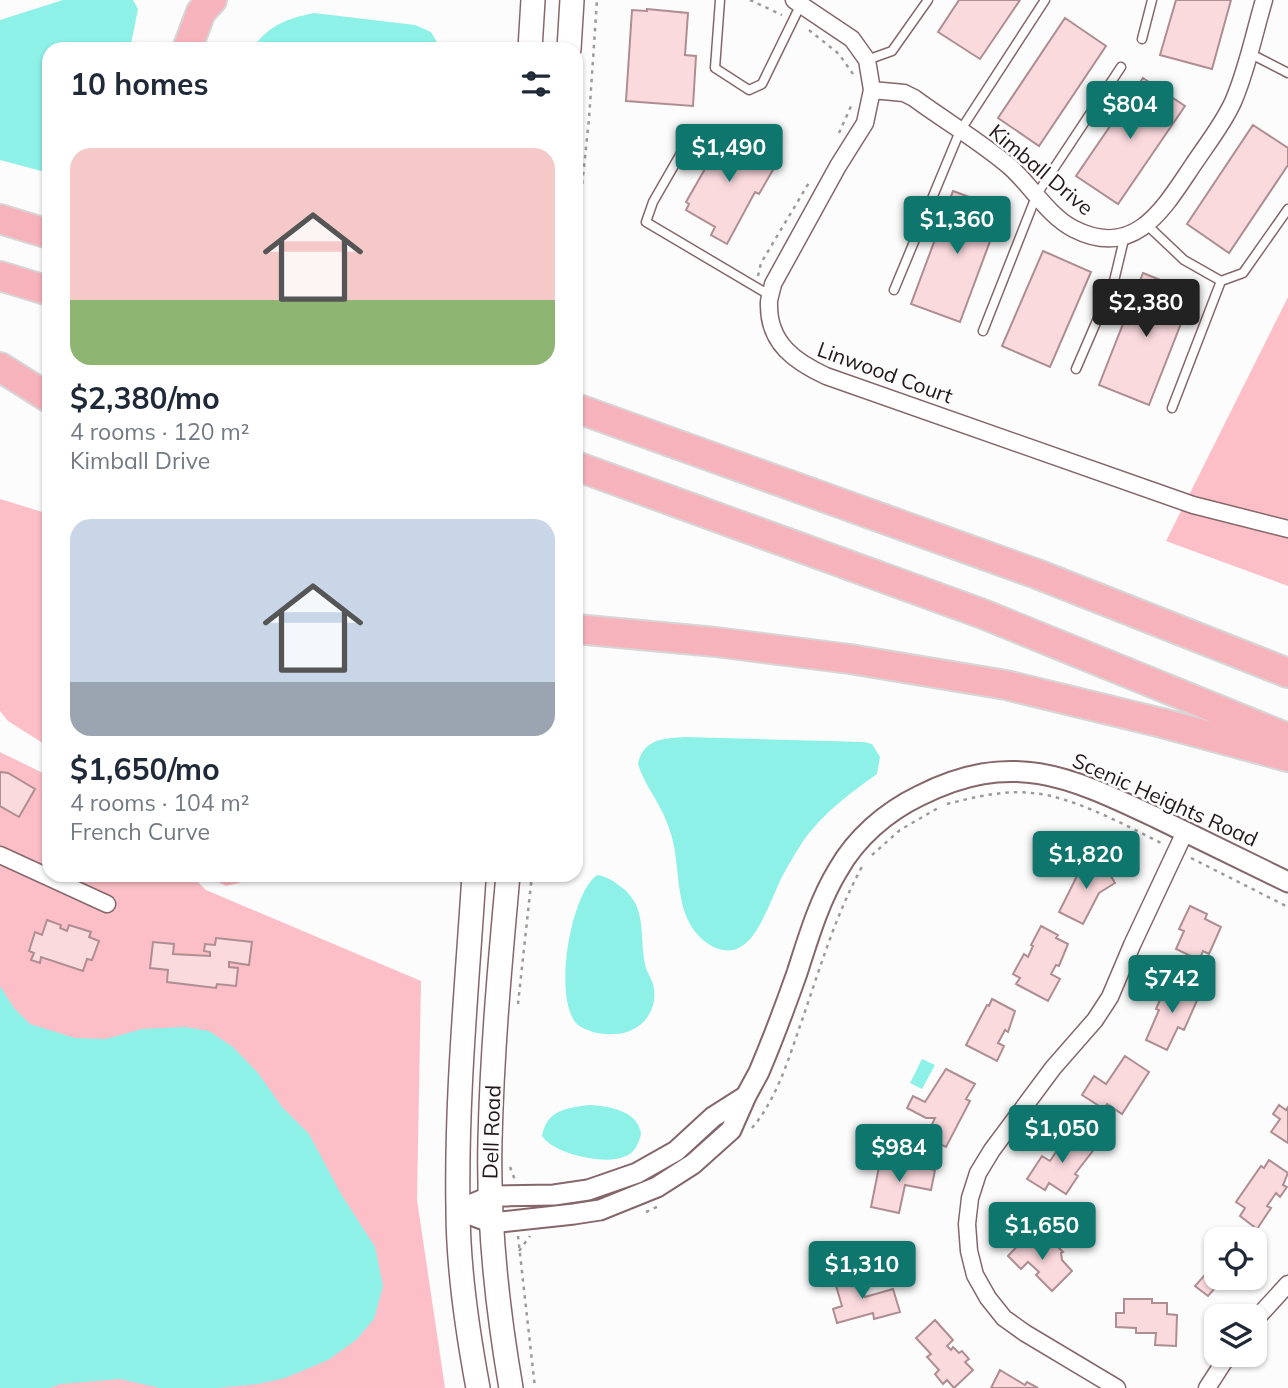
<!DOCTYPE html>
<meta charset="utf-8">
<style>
:root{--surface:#fff;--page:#f2f2f3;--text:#1f2937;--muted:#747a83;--accent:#0f766e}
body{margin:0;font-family:Mulish,sans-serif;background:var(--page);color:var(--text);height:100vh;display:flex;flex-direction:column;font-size:26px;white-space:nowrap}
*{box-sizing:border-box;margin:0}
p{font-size:23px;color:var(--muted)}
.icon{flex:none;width:38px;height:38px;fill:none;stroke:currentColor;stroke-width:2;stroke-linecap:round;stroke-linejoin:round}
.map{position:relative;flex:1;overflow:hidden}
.sheet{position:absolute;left:42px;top:42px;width:541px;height:840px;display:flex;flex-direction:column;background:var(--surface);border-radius:21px;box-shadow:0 2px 5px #0004}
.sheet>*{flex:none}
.buttons{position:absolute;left:1204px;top:1227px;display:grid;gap:14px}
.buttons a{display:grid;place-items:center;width:63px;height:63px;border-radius:14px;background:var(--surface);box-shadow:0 2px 5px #0004;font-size:35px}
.price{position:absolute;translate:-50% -60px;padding:0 16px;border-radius:7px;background:var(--accent);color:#fff;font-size:23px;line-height:46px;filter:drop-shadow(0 2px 4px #0008)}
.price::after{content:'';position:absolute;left:50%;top:42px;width:21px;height:16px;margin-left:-10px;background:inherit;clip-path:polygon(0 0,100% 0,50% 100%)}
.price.selected{background:#222;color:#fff}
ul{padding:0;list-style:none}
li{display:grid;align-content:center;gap:14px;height:371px;padding:0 28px}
li span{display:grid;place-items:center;height:217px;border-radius:21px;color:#555}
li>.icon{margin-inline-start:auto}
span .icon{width:126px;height:126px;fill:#fffc;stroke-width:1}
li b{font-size:30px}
h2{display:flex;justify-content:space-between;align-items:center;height:84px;padding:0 28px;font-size:30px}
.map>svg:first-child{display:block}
.green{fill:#fcbfc7}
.water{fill:#8ef1e8}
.building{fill:#fbdade;stroke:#ae8e92;stroke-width:2}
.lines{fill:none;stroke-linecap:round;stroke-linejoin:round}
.service-casing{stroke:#85676b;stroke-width:11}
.minor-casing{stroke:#85676b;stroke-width:19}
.tertiary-casing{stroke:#85676b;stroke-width:23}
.secondary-casing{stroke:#85676b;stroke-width:26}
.motorway-casing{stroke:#d7d5d6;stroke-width:32}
.path{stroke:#9f9a9a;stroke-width:2.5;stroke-dasharray:3.5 5;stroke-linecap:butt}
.service{stroke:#fff;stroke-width:8}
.minor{stroke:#fff;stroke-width:16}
.tertiary{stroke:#fff;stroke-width:19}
.secondary{stroke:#fff;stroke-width:23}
.motorway{stroke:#f7b3bc;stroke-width:28}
.labels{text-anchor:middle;stroke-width:5;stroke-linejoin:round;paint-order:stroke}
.street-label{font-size:21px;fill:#231719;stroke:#fcfcfc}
</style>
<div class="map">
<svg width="1288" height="1388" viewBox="0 0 1288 1388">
<rect width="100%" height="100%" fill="#fcfcfc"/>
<path class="green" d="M 1288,297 L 1288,586 L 1166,541 Z
M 0,499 L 49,514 L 49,747 L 8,721 L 0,711 Z
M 0,752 L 49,776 L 49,875 L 191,875 L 206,890 L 421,981 L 417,1200 L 445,1388 L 0,1388 Z
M 205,875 L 255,875 L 239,883 L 226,886 Z"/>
<path class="water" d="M 63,0 L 133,0 L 138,9 L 130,49 L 49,49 L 49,173 L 0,160 L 0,20 Z
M 314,13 L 415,25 L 431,32 L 441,49 L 252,49 C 269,25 286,19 314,13 Z
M 685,737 L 864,742 L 872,744 L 880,757 L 877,774 C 848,795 820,815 800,846 C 795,854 789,864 784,873 C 773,893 761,934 742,946 C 723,959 699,941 690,924 C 675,897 680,860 670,831 C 663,806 645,787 638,764 C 643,739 664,738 685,737 Z
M 597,875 C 606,876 613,881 620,886 C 648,906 639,935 645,964 C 646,971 651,977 653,984 C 660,1011 640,1034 614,1034 C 602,1035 588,1032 578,1025 C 552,1002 570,894 597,875 Z
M 0,986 L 14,1008 L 30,1024 L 75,1038 L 106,1039 L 142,1029 L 185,1027 L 209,1031 L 233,1047 L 258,1073 L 282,1107 L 309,1134 L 341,1194 L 375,1247 L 383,1286 L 374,1319 L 356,1340 L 328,1360 L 285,1378 L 258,1384 L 218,1388 L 160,1388 L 120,1379 L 60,1384 L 50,1388 L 0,1388 Z
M 922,1059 L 935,1065 L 922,1089 L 910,1083 Z
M 589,1105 C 608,1106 637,1110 641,1133 C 640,1141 635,1153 626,1156 C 606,1166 554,1154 542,1136 C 547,1110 566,1108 589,1105 Z"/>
<path class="building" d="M 959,0 L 1020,0 L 980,59 L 938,32 Z
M 1176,0 L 1231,0 L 1212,69 L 1160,55 Z
M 647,9 L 688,13 L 685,55 L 696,56 L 693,106 L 626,101 L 632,10 L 647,11 Z
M 1065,18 L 1106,46 L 1039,146 L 998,118 Z
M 1143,78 L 1185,106 L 1118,204 L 1076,176 Z
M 1253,125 L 1288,148 L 1288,165 L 1229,253 L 1187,224 Z
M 722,130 L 738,140 L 739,137 L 761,150 L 759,153 L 777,163 L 759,194 L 755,192 L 727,244 L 711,235 L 715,227 L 686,210 L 689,204 L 686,202 L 709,162 L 705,159 Z
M 953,191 L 1002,209 L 960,322 L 911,304 Z
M 1043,251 L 1091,272 L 1050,367 L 1002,346 Z
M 1143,273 L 1193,293 L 1149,405 L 1099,385 Z
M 0,772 L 8,773 L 35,789 L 19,817 L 0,806 Z
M 1100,858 L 1115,883 L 1099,893 L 1083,924 L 1059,912 L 1080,870 Z
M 1190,906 L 1207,914 L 1205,919 L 1221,927 L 1209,954 L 1203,951 L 1199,960 L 1176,949 L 1184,931 L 1179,929 Z
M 47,920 L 61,925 L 60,928 L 67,931 L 69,925 L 91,932 L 89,937 L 99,941 L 92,960 L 87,959 L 83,971 L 41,957 L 40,963 L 31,960 L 34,953 L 29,951 L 35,932 L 42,935 Z
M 1041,926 L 1058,935 L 1056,938 L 1068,944 L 1059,966 L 1056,965 L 1051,974 L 1060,979 L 1048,1001 L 1016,984 L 1020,978 L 1013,974 L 1024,954 L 1028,957 L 1033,946 L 1031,945 Z
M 216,938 L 252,942 L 249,965 L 229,962 L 229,967 L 238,968 L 236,986 L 217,984 L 216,988 L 167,982 L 168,970 L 150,968 L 153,942 L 174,944 L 173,954 L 210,956 L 210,952 L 204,951 L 205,944 L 215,945 Z
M 1168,982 L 1199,996 L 1184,1030 L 1178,1027 L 1167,1050 L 1146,1040 L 1159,1010 L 1156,1009 Z
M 992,999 L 1015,1011 L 1008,1032 L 1005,1030 L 998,1043 L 1004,1046 L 997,1061 L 966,1045 L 987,1005 L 989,1006 Z
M 1125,1056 L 1149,1072 L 1122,1114 L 1107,1104 L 1104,1109 L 1082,1095 L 1094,1076 L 1106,1084 Z
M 946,1069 L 975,1084 L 966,1099 L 970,1101 L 946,1147 L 926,1137 L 935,1118 L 926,1118 L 907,1108 L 913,1096 L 925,1102 Z
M 1279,1105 L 1286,1110 L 1288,1107 L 1288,1143 L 1271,1132 L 1280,1119 L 1273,1114 Z
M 1068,1134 L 1078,1140 L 1080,1138 L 1095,1148 L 1075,1174 L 1078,1176 L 1066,1194 L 1049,1183 L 1045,1190 L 1027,1179 L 1042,1156 L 1050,1161 Z
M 1269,1160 L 1288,1173 L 1283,1185 L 1287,1187 L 1280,1197 L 1276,1193 L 1267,1206 L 1271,1208 L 1257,1229 L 1240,1216 L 1245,1208 L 1236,1202 L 1261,1166 L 1264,1168 Z
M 892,1161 L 935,1170 L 931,1190 L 905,1185 L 899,1213 L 871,1207 L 879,1167 L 890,1169 Z
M 1025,1238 L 1041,1253 L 1052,1241 L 1063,1252 L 1061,1253 L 1062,1260 L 1072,1271 L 1052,1291 L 1036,1275 L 1039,1272 L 1028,1262 L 1021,1269 L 1008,1256 Z
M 1216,1253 L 1216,1278 L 1224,1278 L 1208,1296 L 1195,1286 L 1211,1268 L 1207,1264 Z
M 857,1272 L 865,1297 L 893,1289 L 900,1312 L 874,1319 L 873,1313 L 837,1323 L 833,1309 L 842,1306 L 834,1279 Z
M 1124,1299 L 1152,1299 L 1152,1303 L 1167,1303 L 1167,1314 L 1177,1315 L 1176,1346 L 1155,1345 L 1156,1333 L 1136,1333 L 1136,1328 L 1116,1327 L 1116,1313 L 1124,1313 Z
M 935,1320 L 953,1340 L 947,1346 L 951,1350 L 953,1347 L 959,1353 L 962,1351 L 969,1359 L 965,1362 L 973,1370 L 954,1388 L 947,1380 L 943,1384 L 935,1374 L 939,1370 L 927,1357 L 931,1354 L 916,1338 Z
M 1000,1370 L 1025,1385 L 1027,1382 L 1038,1388 L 991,1388 Z"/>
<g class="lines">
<defs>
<path id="service" d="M 720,0 L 715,68 L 749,90 L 762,84 L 801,4
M 1142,39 L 1152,0
M 1249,53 L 1288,73
M 867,60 L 892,51 L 928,0
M 684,148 L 653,202 L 646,222 L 771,296
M 1147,225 L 1184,260 L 1221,281
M 894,290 L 960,131 L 1045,0
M 983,331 L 1037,194 L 1121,67
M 1076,369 L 1114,281 L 1125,235
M 1172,408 L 1221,281 L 1243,273 L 1288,209"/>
<path id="minor" d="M 794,0 L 852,39 L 867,60 L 872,90 L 865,123 L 838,166 L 773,284 C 772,291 768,299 769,306 C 769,344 796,362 826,376 L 1193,505 L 1288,529
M 872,90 L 904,93 L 914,98 C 945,121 980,141 1009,166 C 1031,185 1048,216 1074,229 C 1135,260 1164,208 1193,165 C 1207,144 1223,124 1233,102 C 1247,70 1254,34 1264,0
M 0,855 L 107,904
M 1255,1320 L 1288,1284
M 1117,1388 L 1025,1333 L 1004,1318 L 988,1298 L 975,1275 L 969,1251 L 967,1224 L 970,1198 L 978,1173 L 992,1150 L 1053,1068 L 1095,1020 L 1110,997 L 1132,945 L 1185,832
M 1207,1388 L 1229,1354"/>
<path id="tertiary" d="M 458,1210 L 492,1223 L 574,1214 L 600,1210 L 657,1187 L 693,1164 L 731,1130 L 746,1096 L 759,1072 C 773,1039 785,1007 797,973 C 808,939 819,901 838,870 C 856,838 886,812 919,796 C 1013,748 1072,778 1159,819 C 1202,840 1245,861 1288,882
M 458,1210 L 491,1196 L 554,1195 L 588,1190 L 637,1173 L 676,1151 L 713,1117 L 746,1096"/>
<path id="secondary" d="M 530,49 L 533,0
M 569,49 L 572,0
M 474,875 C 467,986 456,1098 458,1209 C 458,1269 467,1329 478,1388
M 508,875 C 500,963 492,1052 490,1140 C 488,1222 497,1307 511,1388"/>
<path id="motorway" d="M 187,49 L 201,12 L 212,0
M 0,219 L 49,234
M 0,276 L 49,291
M 0,367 L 49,398
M 576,408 L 1037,574 L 1288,673
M 576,466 L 983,614 L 1288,738
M 576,629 L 716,642 L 850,659 L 1006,685 L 1162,723 L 1288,757"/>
</defs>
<use href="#service" class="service-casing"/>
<use href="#minor" class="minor-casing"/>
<use href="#tertiary" class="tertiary-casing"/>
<use href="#secondary" class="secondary-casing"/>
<use href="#motorway" class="motorway-casing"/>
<path class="path" d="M 750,0 L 782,15
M 809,30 L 839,54 L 853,74
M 839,133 L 852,104
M 576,243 L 589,119 L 597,0
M 758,276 L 761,263 L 810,181
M 947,804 C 975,797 1003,790 1032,793 C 1072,796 1127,826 1163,844
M 872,855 L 900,830 L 938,808
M 1191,858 L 1288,907
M 518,1004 L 532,875
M 752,1128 C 776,1100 788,1061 800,1026 C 819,972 835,915 863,865
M 510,1167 L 515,1180
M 646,1212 L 659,1206
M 518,1236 L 535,1388
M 519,1251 L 530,1236"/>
<use href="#service" class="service"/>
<use href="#minor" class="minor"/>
<use href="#tertiary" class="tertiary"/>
<use href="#secondary" class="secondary"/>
<use href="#motorway" class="motorway"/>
</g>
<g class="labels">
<g class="street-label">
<text transform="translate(1041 170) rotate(40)" y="7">Kimball Drive</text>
<text transform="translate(885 373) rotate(20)" y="7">Linwood Court</text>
<text transform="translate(1165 800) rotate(24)" y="7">Scenic Heights Road</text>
<text transform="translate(492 1132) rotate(-88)" y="7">Dell Road</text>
</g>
</g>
</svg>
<div class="buttons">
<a><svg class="icon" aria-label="locate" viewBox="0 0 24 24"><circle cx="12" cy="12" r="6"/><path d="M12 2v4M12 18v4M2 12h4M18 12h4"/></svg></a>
<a><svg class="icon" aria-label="layers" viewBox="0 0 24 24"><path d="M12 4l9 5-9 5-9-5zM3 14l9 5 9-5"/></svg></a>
</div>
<b class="price" style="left:1130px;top:141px">$804</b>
<b class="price" style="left:729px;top:184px">$1,490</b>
<b class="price" style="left:957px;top:256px">$1,360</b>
<b class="price selected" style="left:1146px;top:339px">$2,380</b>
<b class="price" style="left:1086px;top:891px">$1,820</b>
<b class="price" style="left:1172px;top:1015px">$742</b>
<b class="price" style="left:1062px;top:1165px">$1,050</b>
<b class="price" style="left:899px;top:1184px">$984</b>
<b class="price" style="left:1042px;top:1262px">$1,650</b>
<b class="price" style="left:862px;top:1301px">$1,310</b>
<section class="sheet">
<h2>10 homes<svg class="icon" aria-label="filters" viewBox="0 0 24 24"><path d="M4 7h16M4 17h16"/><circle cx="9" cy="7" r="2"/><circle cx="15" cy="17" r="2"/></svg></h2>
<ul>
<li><span style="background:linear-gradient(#f6c9c9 70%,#8fb573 0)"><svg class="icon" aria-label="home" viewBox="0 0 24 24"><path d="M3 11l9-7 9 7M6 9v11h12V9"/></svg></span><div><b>$2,380/mo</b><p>4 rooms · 120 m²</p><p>Kimball Drive</p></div></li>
<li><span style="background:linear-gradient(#c9d6e8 75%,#9aa5b1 0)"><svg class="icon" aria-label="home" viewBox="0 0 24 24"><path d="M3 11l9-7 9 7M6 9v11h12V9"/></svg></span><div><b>$1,650/mo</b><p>4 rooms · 104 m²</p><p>French Curve</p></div></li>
</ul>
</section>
</div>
